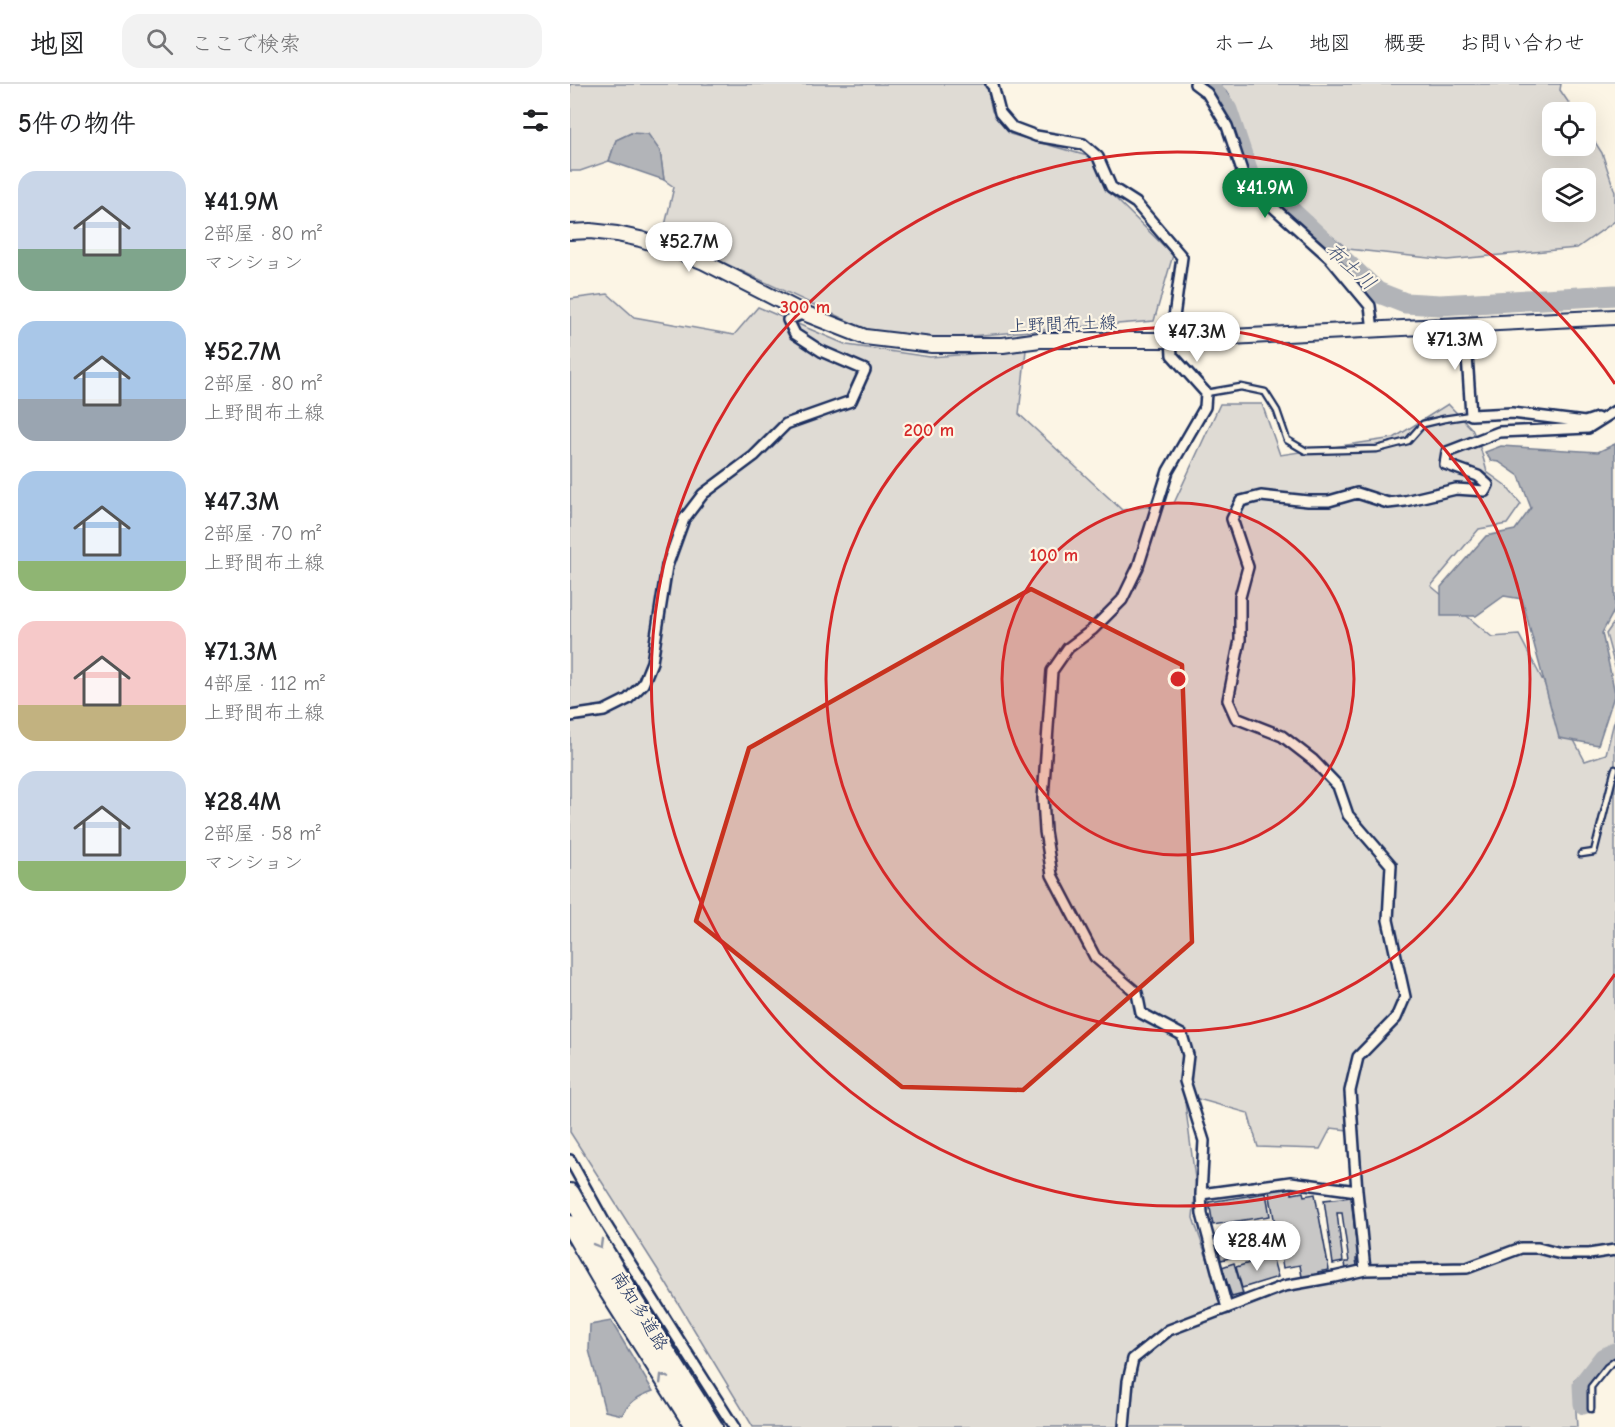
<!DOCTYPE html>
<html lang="ja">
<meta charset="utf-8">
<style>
:root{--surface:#fff;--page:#f2f2f2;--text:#202124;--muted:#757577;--line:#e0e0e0;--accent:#0b8043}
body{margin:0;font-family:"Comic Neue","Klee One",sans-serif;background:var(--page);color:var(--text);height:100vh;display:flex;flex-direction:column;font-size:22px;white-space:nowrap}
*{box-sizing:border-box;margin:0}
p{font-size:20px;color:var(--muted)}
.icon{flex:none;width:33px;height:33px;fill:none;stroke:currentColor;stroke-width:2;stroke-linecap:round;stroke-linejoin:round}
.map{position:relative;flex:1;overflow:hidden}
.sheet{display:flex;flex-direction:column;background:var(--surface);width:570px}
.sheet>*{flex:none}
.tools{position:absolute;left:972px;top:18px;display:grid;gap:12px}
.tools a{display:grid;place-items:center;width:54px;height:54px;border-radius:12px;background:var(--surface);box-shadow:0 6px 24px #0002;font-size:30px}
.price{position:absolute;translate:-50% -51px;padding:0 14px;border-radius:21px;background:#fff;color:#222;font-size:20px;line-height:39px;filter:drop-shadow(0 2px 3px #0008)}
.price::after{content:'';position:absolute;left:50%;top:36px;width:18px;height:14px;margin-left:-9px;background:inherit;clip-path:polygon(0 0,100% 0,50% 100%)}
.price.selected{background:var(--accent);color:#fff}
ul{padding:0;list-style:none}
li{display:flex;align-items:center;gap:18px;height:150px;padding:0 18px}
li span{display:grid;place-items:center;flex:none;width:168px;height:120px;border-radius:18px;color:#555}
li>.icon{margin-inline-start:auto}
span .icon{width:72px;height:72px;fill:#fffc;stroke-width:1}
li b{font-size:26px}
h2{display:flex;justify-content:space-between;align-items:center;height:72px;padding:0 18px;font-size:26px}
header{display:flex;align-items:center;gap:36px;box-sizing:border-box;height:84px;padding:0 30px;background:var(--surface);border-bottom:2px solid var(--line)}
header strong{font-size:28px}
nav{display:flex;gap:33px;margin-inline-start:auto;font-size:21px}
.search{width:420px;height:54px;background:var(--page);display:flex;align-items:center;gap:15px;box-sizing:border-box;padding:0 21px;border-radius:18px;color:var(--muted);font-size:22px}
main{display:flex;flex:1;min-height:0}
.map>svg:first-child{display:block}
.green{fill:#dfdbd4;stroke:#7d8599;stroke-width:1.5;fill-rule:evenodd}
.water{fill:#b2b4b8;stroke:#767f94;stroke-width:1.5}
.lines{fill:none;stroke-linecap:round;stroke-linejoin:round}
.river{stroke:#b2b4b8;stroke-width:21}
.building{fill:#c8c7c6;stroke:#1b2f5e;stroke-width:1.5}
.service-casing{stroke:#1b2f5e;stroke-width:9}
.minor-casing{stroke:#1b2f5e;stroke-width:14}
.secondary-casing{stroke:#1b2f5e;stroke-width:18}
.motorway-casing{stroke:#1b2f5e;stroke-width:22}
.service{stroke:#fcf5e5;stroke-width:4.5}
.minor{stroke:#fcf5e5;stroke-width:9}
.secondary{stroke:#fcf5e5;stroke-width:14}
.motorway{stroke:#fcf5e5;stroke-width:18}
.oneway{stroke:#8c92a2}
.marked{fill:#c8321e;fill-opacity:0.2;stroke:#c8321e;stroke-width:4.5;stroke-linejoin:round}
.ring{fill:none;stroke:#d62828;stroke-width:3}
.labels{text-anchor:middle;stroke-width:4.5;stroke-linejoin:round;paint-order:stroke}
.street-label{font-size:18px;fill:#1b2f5e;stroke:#fcf5e5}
.water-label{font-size:20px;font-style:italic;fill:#485779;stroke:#fcf5e5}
.centre{fill:#d62828;stroke:#fcf5e5;stroke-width:3}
.ring-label{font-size:18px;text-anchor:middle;font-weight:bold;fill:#d62828;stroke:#fcf5e5;stroke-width:4.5;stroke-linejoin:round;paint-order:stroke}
</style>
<header>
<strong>地図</strong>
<div class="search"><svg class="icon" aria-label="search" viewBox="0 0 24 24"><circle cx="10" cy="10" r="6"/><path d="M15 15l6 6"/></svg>ここで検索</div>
<nav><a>ホーム</a><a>地図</a><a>概要</a><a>お問い合わせ</a></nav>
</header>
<main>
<section class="sheet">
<h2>5件の物件<svg class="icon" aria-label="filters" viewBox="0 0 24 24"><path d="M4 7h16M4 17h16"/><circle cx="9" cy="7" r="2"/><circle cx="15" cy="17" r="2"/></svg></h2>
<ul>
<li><span style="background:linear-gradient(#c9d6e8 65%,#7fa58c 0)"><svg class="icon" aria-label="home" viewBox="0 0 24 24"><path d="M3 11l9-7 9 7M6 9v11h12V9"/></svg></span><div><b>¥41.9M</b><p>2部屋 · 80 m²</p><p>マンション</p></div></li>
<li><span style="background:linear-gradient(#a9c7e8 65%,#9aa5b1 0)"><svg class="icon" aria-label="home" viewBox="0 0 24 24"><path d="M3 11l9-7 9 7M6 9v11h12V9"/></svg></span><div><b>¥52.7M</b><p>2部屋 · 80 m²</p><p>上野間布土線</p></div></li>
<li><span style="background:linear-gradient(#a9c7e8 75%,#8fb573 0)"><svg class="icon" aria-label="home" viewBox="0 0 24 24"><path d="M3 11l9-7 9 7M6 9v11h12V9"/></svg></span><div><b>¥47.3M</b><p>2部屋 · 70 m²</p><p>上野間布土線</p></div></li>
<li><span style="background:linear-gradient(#f6c9c9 70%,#c2b280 0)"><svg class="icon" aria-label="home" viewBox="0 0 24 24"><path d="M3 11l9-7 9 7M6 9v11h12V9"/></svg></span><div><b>¥71.3M</b><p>4部屋 · 112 m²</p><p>上野間布土線</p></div></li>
<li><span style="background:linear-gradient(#c9d6e8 75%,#8fb573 0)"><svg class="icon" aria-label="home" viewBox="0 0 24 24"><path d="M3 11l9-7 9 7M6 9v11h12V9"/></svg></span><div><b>¥28.4M</b><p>2部屋 · 58 m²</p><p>マンション</p></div></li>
</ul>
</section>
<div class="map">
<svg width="1045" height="1343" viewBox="0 0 1045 1343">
<rect width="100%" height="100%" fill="#fcf5e5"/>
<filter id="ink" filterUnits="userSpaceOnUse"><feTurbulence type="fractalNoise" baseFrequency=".0167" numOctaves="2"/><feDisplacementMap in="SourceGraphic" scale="12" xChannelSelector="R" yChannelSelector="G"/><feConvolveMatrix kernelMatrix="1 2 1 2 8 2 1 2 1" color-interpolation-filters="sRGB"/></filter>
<g filter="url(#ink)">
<path class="green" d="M 0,0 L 414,0 L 417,2 L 422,27 L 440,50 L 521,73 L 539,108 L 603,171 L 584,237 L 363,255 L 295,245 L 93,150 L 104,103 L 94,96 L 90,67 L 61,49 L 46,56 L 39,77 L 10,87 L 0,87 Z
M 647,0 L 991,0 L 990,6 L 1005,28 L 982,28 L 982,62 L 1016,62 L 1016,44 L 1032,69 L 1045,108 L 1045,137 L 1007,164 L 877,176 L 778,165 L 688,93 L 659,10 ZM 1016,94 L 1016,128 L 982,128 L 982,94 Z
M 38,210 L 64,233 L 164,251 L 188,223 L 277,261 L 360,273 L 456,266 L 449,330 L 552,426 L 604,419 L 650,320 L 692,320 L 710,371 L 824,354 L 878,320 L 902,345 L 911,366 L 917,388 L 935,401 L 951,420 L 937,440 L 909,445 L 861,502 L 922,553 L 949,551 L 1015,677 L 1036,670 L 1045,634 L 1045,1263 L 1004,1296 L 1007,1343 L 183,1343 L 88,1186 L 0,1048 L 0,215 ZM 614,1011 L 678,1029 L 688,1063 L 750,1065 L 761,1044 L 787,1047 L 794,1145 L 799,1190 L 717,1206 L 657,1231 L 623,1134 L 626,1102 Z
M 1045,537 L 1045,583 L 1036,550 Z"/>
<path class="water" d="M 61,49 L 78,50 L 90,67 L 94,96 L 39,77 L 46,56 Z
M 1045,360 L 1045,525 L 1032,549 L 1045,609 L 1028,661 L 989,654 L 952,515 L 934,512 L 906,532 L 871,532 L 871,503 L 916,452 L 945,446 L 961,424 L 949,392 L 929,378 L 921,377 L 915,368 L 931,362 L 1028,368 Z
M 41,1237 L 83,1307 C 69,1312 60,1317 52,1331 L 35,1327 L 19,1266 L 20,1241 Z"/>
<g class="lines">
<path class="river" d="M 634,0 L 642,6 L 657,26 L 680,95 L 711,118 L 807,208 L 835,219 L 870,221 L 1045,211
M 1014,1320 L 1013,1301 L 1034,1274 L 1045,1269"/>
</g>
<path class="building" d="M 721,1103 L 722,1110 L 733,1108 L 734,1112 L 745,1110 L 759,1186 L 748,1188 L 748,1190 L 732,1193 L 730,1181 L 713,1184 L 699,1107 Z
M 696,1109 L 700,1132 L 643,1141 L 639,1118 Z
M 781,1113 L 788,1175 L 786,1175 L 787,1182 L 785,1185 L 776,1186 L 775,1178 L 779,1178 L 772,1129 L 767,1129 L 773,1178 L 763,1180 L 754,1116 Z
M 698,1139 L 704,1163 L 651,1176 L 645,1152 Z
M 702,1172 L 708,1193 L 672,1204 L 666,1183 Z
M 664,1179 L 673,1210 L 662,1213 L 652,1183 Z"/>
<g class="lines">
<defs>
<path id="service" d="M 636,309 L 671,303 L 695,308 L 707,327 L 717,356 L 736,367 L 807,365 L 838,357 L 853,340 L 874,335 L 901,331
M 1011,770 L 1024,768 L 1045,685
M 1021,1325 L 1021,1303 L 1037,1283 L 1045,1277"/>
<path id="minor" d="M 421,0 L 423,2 L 430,29 L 442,43 L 466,52 L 513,60 L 528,73 L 541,103 L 566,119 L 612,173 L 601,256 L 602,271 L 636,309 L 635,323 L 598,387 L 568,483 L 552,516 L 522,546 L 498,564 L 482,587 L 473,714 L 475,747 L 482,791 L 525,873 L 567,909 L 571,929 L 612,951 L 618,971 L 615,997 L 634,1057 L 631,1110 L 632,1130 L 657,1224
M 625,0 L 637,9 L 657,42 L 676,99 L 760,174 L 800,222 L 803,246
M 895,242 L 901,331 L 942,329 L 1015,338 L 1027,334
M 0,632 L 34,627 L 58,615 L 73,600 L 82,578 L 97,482 L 114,435 L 133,410 L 184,372 L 216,340 L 281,317 L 295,286 L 251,267 L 225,250 L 218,236 L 234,229
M 0,1076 L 36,1141 L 164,1343
M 631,1110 L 721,1098 L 787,1107
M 795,1186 L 787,1107 L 780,1007 L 788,973 L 826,934 L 835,913 L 818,836 L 821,781 L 778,731 L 768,702 L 743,676 L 712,652 L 666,634 L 658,616 L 670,556 L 670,513 L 678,483 L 662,435 L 671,417 L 691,412 L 738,417 L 759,417 L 787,409 L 818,419 L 835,417 L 886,405 L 915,407 L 918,401 L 908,392 L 875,380 L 877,368 L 929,348 L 1018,344 L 1045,327
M 554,1343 L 558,1297 L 563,1275 L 599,1246 L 714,1202 L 764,1193 L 795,1186 L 897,1184 L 951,1164 L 968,1164 L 991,1170 L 1019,1170 L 1045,1166"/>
<path id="secondary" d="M 0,148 L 20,147 L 47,150 L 70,155 L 102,165 L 134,178 L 234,229 L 295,253 L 362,261 L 433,261 L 470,256 L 601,256 L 1045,233"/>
<path id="motorway" d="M 0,1109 L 59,1210 L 143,1343
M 0,1141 L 36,1203 L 125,1343"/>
</defs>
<use href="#service" class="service-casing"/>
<use href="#minor" class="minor-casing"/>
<use href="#secondary" class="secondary-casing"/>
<use href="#motorway" class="motorway-casing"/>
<use href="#service" class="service"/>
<use href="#minor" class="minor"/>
<use href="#secondary" class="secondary"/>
<use href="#motorway" class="motorway"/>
</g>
<defs><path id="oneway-chevron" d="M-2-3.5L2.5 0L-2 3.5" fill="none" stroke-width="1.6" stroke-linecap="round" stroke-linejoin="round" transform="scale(1.5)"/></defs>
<g class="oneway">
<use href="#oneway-chevron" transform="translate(29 1160) rotate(60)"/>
<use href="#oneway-chevron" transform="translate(93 1294) rotate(-122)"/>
</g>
</g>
<path class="marked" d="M 461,505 L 612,581 L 622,858 L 453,1006 L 332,1003 L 126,837 L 179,664 Z"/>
<circle cx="608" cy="595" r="176" fill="#d62828" fill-opacity=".12"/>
<g class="ring">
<circle cx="608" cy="595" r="176"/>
<circle cx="608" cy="595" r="352"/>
<path d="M1045 890A527 527 0 1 1 1045 300"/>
</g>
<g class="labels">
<g class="street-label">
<text transform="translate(493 240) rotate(-2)" y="6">上野間布土線</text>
<text transform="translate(70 1227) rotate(58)" y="6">南知多道路</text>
</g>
<g class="water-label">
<text transform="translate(781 182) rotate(42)" y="7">布土川</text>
</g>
</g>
<circle cx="608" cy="595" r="9" class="centre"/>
<g class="ring-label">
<text x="235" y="229">300 m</text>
<text x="359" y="352">200 m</text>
<text x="484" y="477">100 m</text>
</g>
</svg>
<div class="tools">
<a><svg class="icon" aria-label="locate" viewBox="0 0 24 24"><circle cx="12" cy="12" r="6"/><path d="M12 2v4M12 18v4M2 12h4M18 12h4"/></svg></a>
<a><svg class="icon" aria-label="layers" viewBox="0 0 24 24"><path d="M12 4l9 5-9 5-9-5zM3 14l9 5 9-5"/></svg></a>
</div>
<b class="price selected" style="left:695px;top:135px">¥41.9M</b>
<b class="price" style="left:119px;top:189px">¥52.7M</b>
<b class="price" style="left:627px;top:279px">¥47.3M</b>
<b class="price" style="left:885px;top:287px">¥71.3M</b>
<b class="price" style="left:687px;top:1188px">¥28.4M</b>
</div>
</main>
